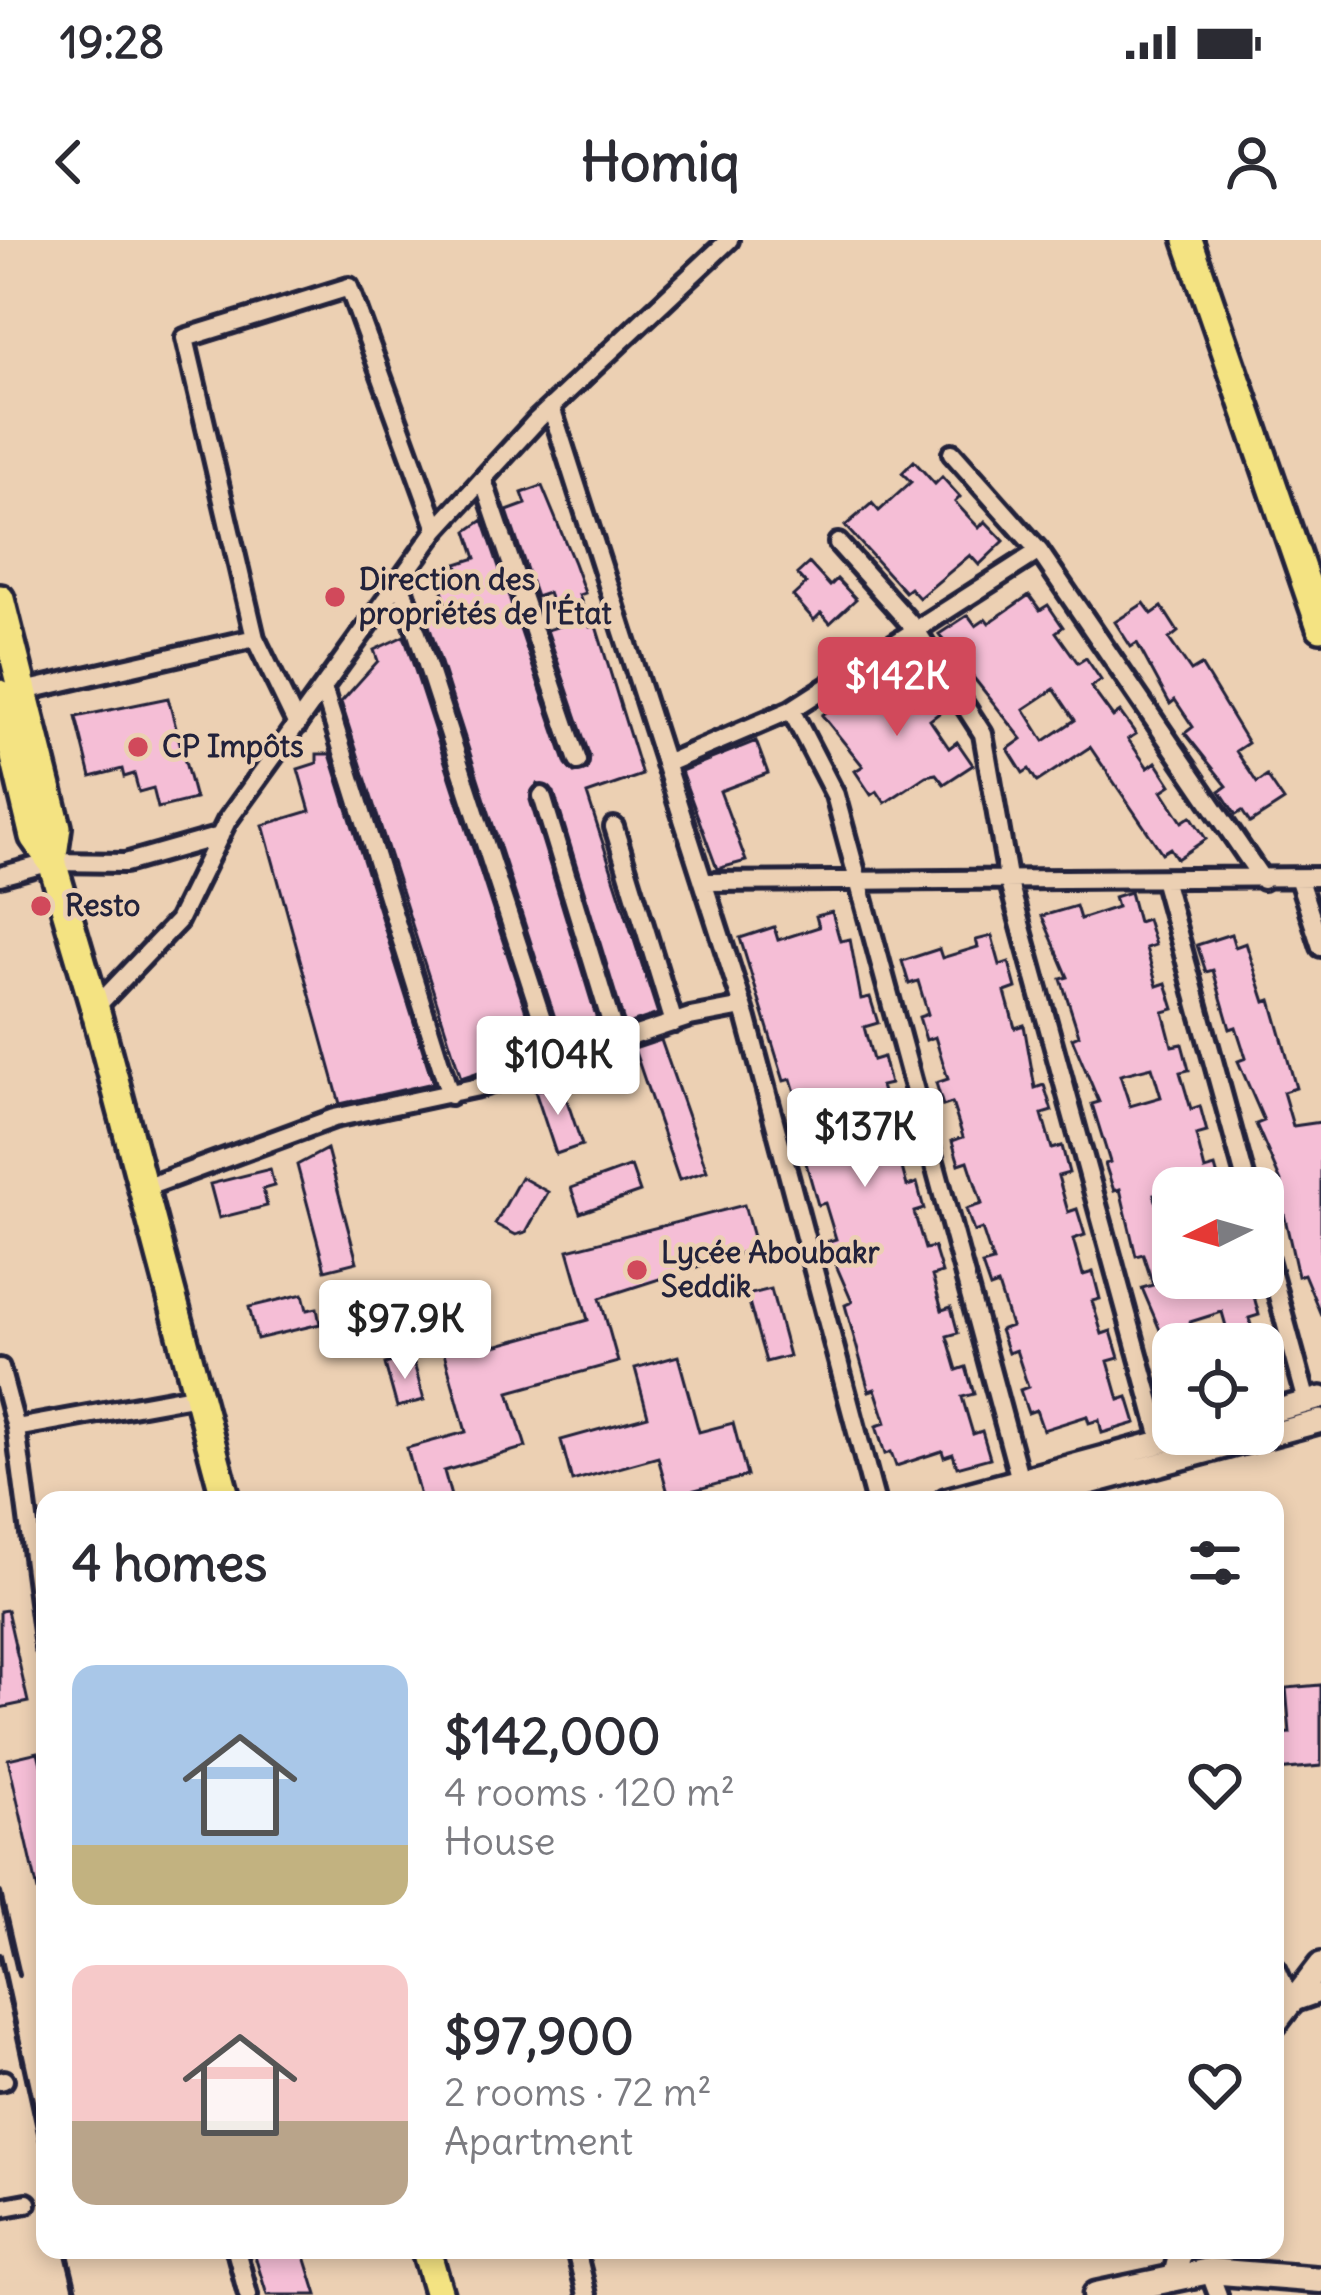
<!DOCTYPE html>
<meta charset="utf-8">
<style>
:root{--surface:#fff;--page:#f2f2f3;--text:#2b2b33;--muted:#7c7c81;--accent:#d1495b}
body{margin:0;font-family:Delius,sans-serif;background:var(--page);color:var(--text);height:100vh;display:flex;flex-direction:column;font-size:45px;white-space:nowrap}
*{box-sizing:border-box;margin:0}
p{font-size:39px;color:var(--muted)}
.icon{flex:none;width:66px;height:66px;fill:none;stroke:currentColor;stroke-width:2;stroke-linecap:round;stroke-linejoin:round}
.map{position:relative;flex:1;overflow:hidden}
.side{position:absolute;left:36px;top:1251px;width:1248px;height:768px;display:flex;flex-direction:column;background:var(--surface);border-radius:24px;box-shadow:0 6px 18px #0003}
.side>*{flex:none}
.needle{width:78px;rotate:265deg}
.fabs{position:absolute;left:1152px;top:927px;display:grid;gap:24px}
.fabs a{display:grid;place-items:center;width:132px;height:132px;border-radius:24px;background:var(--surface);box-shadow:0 6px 18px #0003;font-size:60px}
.price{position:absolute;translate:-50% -102px;padding:0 27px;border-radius:12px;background:#fff;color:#222;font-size:39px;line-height:78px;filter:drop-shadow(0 3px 6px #0008)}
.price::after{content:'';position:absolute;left:50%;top:72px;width:36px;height:27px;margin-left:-18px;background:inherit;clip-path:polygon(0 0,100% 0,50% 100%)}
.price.on{background:var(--accent);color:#fff}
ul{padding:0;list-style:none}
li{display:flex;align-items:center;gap:36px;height:300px;padding:0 36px}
li span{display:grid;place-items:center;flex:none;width:336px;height:240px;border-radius:24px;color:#555}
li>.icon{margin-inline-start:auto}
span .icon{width:144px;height:144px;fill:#fffc;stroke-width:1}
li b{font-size:51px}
h2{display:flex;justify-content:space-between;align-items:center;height:144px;padding:0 36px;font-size:51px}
.status{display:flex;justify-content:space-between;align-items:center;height:84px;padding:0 60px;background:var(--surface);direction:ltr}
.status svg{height:33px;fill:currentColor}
header{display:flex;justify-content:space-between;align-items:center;height:156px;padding:0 36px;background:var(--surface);font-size:54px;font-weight:700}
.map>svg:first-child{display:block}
.building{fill:#f5bed6;stroke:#22223b;stroke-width:3;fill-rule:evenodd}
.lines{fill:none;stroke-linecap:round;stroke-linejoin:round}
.minor-casing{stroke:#22223b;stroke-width:26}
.tertiary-casing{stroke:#22223b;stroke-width:30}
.secondary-casing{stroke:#22223b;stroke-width:33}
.primary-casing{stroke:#22223b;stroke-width:36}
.minor{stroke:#ecd0b3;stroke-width:16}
.tertiary{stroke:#ecd0b3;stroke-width:21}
.secondary{stroke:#ecd0b3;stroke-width:24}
.primary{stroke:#f4e382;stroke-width:27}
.rail{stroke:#22223b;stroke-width:6}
.poi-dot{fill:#d1495b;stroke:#ecd0b3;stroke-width:4.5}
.labels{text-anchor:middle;stroke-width:9;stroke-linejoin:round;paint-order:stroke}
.poi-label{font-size:30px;font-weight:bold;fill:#22223b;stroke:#ecd0b3;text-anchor:start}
</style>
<div class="status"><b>19:28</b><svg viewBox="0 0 49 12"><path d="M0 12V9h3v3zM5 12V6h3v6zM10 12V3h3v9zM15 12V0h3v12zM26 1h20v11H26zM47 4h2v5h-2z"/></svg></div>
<header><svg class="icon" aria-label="back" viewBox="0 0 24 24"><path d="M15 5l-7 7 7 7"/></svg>Homiq<svg class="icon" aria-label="person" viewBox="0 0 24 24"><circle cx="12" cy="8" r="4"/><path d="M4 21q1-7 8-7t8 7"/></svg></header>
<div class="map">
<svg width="1321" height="2055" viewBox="0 0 1321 2055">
<rect width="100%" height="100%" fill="#ecd0b3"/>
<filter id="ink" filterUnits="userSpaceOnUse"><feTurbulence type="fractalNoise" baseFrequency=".00833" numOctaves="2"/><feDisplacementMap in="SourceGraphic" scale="24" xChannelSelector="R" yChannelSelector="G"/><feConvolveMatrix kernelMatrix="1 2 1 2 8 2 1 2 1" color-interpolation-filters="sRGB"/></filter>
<g filter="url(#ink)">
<path class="building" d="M 914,221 L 935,244 L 942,237 L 960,257 L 955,262 L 979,288 L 985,281 L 1004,301 L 979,325 L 970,315 L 919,358 L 910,348 L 905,352 L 845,286 L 872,263 L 879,271 L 911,242 L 902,233 Z
M 542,246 L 574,323 L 585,353 L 579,355 L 590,387 L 596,386 L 642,535 L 587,554 L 658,774 L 625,785 L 554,552 L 537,544 L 530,560 L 601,793 L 564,806 L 424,370 L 446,363 L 439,339 L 460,332 L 457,324 L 476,318 L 467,291 L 483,280 L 566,525 L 574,533 L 587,530 L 590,517 L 547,390 L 560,386 L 548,353 L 536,357 L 507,271 L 526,264 L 522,253 Z
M 809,323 L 830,346 L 837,339 L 856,359 L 830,383 L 821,373 L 814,380 L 793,356 L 806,344 L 797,334 Z
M 1029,355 L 1040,370 L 1048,365 L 1063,387 L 1056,392 L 1078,423 L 1086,418 L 1101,440 L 1091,447 L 1113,477 L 1120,472 L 1136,494 L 1128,499 L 1148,528 L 1156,522 L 1171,545 L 1162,551 L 1182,582 L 1191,576 L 1206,599 L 1177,619 L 1170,608 L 1162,613 L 1090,507 L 1037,542 L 1029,529 L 1023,533 L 1008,509 L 1022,499 L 939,394 L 968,375 L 976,386 L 986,379 L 989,383 ZM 1054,449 L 1075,480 L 1044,501 L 1024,469 Z
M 1144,363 L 1152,374 L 1162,367 L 1178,392 L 1169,399 L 1191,431 L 1201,425 L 1248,503 L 1236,511 L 1257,543 L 1267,536 L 1284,561 L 1250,583 L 1242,571 L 1236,575 L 1220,551 L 1227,546 L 1185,493 L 1193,487 L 1175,460 L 1170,464 L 1137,403 L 1131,407 L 1115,382 Z
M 404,396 L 539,812 L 461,838 L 341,462 L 378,421 L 374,410 Z
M 902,429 L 919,454 L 927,449 L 942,471 L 930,480 L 949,508 L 957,502 L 973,525 L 944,544 L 936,534 L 926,536 L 885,563 L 877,551 L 871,555 L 855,531 L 863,526 L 822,475 L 852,456 L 859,467 L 893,444 L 889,438 Z
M 168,458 L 195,559 L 158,568 L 153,548 L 139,552 L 134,534 L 124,537 L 122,529 L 91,537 L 76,477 Z
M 756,501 L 768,533 L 720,551 L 746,621 L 717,629 L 681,531 Z
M 317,514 L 330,514 L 433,843 L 340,864 L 263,585 L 310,571 L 298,529 L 317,523 Z
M 1130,652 L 1138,682 L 1147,679 L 1155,705 L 1146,708 L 1157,746 L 1166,743 L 1174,769 L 1163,772 L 1172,806 L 1182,804 L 1189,830 L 1180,832 L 1191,869 L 1200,866 L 1207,892 L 1196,895 L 1205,930 L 1215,927 L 1221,948 L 1154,954 L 1165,990 L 1173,988 L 1173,1038 L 1179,1050 L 1239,1038 L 1242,1052 L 1252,1049 L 1259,1075 L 1249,1078 L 1256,1104 L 1231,1104 L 1222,1072 L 1190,1082 L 1197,1104 L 1166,1104 L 1142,1048 L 1153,1045 L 1143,1014 L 1136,1016 L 1120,949 L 1114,951 L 1105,924 L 1110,922 L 1092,864 L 1099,862 L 1072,798 L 1079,795 L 1061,739 L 1068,737 L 1042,676 L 1076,666 L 1080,679 L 1117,667 L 1114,657 ZM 1152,827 L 1161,857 L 1130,866 L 1120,835 Z
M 832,672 L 840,701 L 850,699 L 861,759 L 870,757 L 878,783 L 864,787 L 873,820 L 883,817 L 890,844 L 881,846 L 893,886 L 902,884 L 909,910 L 898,913 L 907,946 L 917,943 L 924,969 L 914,972 L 925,1009 L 934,1007 L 942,1033 L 932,1036 L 942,1070 L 951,1067 L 958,1093 L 947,1096 L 957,1130 L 966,1127 L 974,1154 L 962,1157 L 973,1194 L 982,1191 L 990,1218 L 957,1227 L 953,1214 L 944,1217 L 942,1211 L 896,1226 L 891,1212 L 885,1214 L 876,1186 L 886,1183 L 875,1149 L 869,1151 L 845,1065 L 852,1062 L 826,1002 L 836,999 L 825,963 L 818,965 L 793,878 L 802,875 L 791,839 L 784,841 L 740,698 L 774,687 L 778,700 L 819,687 L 816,676 Z
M 1231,694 L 1235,707 L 1246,703 L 1265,762 L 1271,760 L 1296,848 L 1283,852 L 1293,886 L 1321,882 L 1321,1075 L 1304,1034 L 1298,1036 L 1284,974 L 1277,976 L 1268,949 L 1282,944 L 1256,884 L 1264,881 L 1238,821 L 1246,818 L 1236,787 L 1230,789 L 1213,730 L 1206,732 L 1197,705 Z
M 992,696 L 1000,725 L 1009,722 L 1016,748 L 1005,752 L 1015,788 L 1024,785 L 1035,848 L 1044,845 L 1052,871 L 1042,874 L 1052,909 L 1062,906 L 1069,933 L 1058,936 L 1068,972 L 1077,969 L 1085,995 L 1073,999 L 1083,1035 L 1093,1032 L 1100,1059 L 1092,1061 L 1102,1094 L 1111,1091 L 1119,1118 L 1108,1121 L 1119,1160 L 1128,1157 L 1136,1183 L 1102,1193 L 1099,1180 L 1089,1183 L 1087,1176 L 1043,1190 L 1036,1170 L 1028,1173 L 1020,1150 L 1028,1147 L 1016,1110 L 1008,1113 L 1000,1090 L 1011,1086 L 998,1045 L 990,1048 L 982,1025 L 993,1022 L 982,989 L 974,992 L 966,969 L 982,964 L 968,921 L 959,924 L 952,901 L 963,897 L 952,863 L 943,866 L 936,843 L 948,839 L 935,797 L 926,800 L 919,777 L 928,774 L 918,741 L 909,744 L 902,721 L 939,709 L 942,718 L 978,707 L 976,700 Z
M 661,800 L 707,931 L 679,940 L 634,809 Z
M 561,843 L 582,905 L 556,914 L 535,851 Z
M 327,909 L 357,1022 L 325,1030 L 297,925 Z
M 631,926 L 640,952 L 580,973 L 571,948 Z
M 270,929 L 274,946 L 263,949 L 267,966 L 219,978 L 210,944 Z
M 521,937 L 548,952 L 526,992 L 516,995 L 495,984 Z
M 744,965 L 756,1008 L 600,1058 L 618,1122 L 509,1152 L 526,1207 L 444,1231 L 452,1260 L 421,1260 L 407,1208 L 466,1192 L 444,1113 L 493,1098 L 495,1106 L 588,1080 L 568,1010 Z
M 771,1049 L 789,1116 L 766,1122 L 747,1055 Z
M 303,1054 L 307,1070 L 317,1068 L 320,1084 L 257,1099 L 249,1067 Z
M 412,1116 L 424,1160 L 397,1167 L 385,1124 Z
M 678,1116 L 699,1192 L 733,1183 L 747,1236 L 669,1257 L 658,1217 L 572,1241 L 561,1200 L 648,1176 L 635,1128 Z
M 7,1370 L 28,1462 L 0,1468 L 0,1371 Z
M 1321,1445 L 1321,1526 L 1275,1530 L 1275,1494 L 1290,1493 L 1286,1448 Z
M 38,1512 L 45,1541 L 45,1650 L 38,1651 L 8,1519 Z
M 253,2010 L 303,2010 L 317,2055 L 267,2055 Z"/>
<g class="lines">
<defs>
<path id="minor" d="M 551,167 L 747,779 L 875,1260
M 952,213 L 1039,311 L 1263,640
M 483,240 L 578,521
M 838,303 L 916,390 L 983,494 L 1009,643 L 1162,1202
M 400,341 L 556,822
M 323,448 L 450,855
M 24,451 L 255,398
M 791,470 L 835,555 L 1020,1240
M 297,485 L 255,398 L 185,98 L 349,47 L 437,289
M 665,524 L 791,470 L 1039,311
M 542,556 L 617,802
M 614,587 L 674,783
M 0,636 L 52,622 L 125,623 L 220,596
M 1299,640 L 1321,707
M 703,642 L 1321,637
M 1164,642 L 1248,948
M 95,768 L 178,681 L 227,581 L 437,289 L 537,180 L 729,0
M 144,948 L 334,878 L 483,846 L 690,777 L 743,767
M 1263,1001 L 1307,1162
M 0,1128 L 16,1188 L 45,1407
M 16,1188 L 198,1155
M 1290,1764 L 1321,1753
M 0,1841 L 4,1840
M 0,1968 L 27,1963
M 236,2010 L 248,2055
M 576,2010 L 587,2055
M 1209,2031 L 1218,2055"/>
<path id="tertiary" d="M 1263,1174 L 1321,1158
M 946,1260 L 1190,1194
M 1026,1260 L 1321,1181
M 1275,1731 L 1290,1765
M 1275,1784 L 1321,1724
M 1175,2034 L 1181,2010"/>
<path id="secondary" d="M 1096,2055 L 1209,2031 L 1321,2040"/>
<path id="primary" d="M 1188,0 L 1321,387
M 0,359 L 57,587 L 52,622
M 0,454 L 34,597 L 52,622 L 95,768 L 226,1260
M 426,2010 L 439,2055"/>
</defs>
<use href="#minor" class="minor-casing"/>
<use href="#tertiary" class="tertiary-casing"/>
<use href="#secondary" class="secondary-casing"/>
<use href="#primary" class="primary-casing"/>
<use href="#minor" class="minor"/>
<use href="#tertiary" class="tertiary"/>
<use href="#secondary" class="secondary"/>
<use href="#primary" class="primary"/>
<path class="rail" d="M 0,1653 L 19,1735
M 0,1715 L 45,1920
M 66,2010 L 77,2055"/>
</g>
</g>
<g class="poi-dot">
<circle cx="335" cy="357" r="12"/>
<circle cx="138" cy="507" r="12"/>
<circle cx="41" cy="666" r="12"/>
<circle cx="637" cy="1030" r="12"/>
</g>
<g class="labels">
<g class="poi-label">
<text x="359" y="350">Direction des<tspan x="359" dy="34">propriétés de l'État</tspan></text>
<text x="162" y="517">CP Impôts</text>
<text x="65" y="676">Resto</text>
<text x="661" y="1023">Lycée Aboubakr<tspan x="661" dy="34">Seddik</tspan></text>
</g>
</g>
</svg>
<div class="fabs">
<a><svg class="needle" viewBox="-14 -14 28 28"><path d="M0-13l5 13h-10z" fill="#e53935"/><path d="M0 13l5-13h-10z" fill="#7c7c81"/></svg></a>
<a><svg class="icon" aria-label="locate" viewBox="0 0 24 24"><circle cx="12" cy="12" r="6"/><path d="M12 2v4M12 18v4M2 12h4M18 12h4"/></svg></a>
</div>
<b class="price on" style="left:897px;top:499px">$142K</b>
<b class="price" style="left:558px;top:878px">$104K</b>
<b class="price" style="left:865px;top:950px">$137K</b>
<b class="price" style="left:405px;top:1142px">$97.9K</b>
<section class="side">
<h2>4 homes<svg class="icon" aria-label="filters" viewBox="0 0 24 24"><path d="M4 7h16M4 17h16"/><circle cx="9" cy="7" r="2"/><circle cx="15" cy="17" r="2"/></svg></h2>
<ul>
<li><span style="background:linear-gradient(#a9c7e8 75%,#c2b280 0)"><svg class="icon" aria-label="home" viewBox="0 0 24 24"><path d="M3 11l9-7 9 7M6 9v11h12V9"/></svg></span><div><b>$142,000</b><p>4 rooms · 120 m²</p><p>House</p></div><svg class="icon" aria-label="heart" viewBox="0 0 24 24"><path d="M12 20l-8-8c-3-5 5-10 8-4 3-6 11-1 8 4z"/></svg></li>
<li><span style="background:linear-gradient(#f6c9c9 65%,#b9a48a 0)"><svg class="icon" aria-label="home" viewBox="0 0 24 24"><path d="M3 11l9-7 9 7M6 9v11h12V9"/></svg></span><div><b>$97,900</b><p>2 rooms · 72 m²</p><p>Apartment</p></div><svg class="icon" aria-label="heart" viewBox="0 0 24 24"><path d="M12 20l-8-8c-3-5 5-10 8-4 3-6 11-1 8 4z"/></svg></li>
</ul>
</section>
</div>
